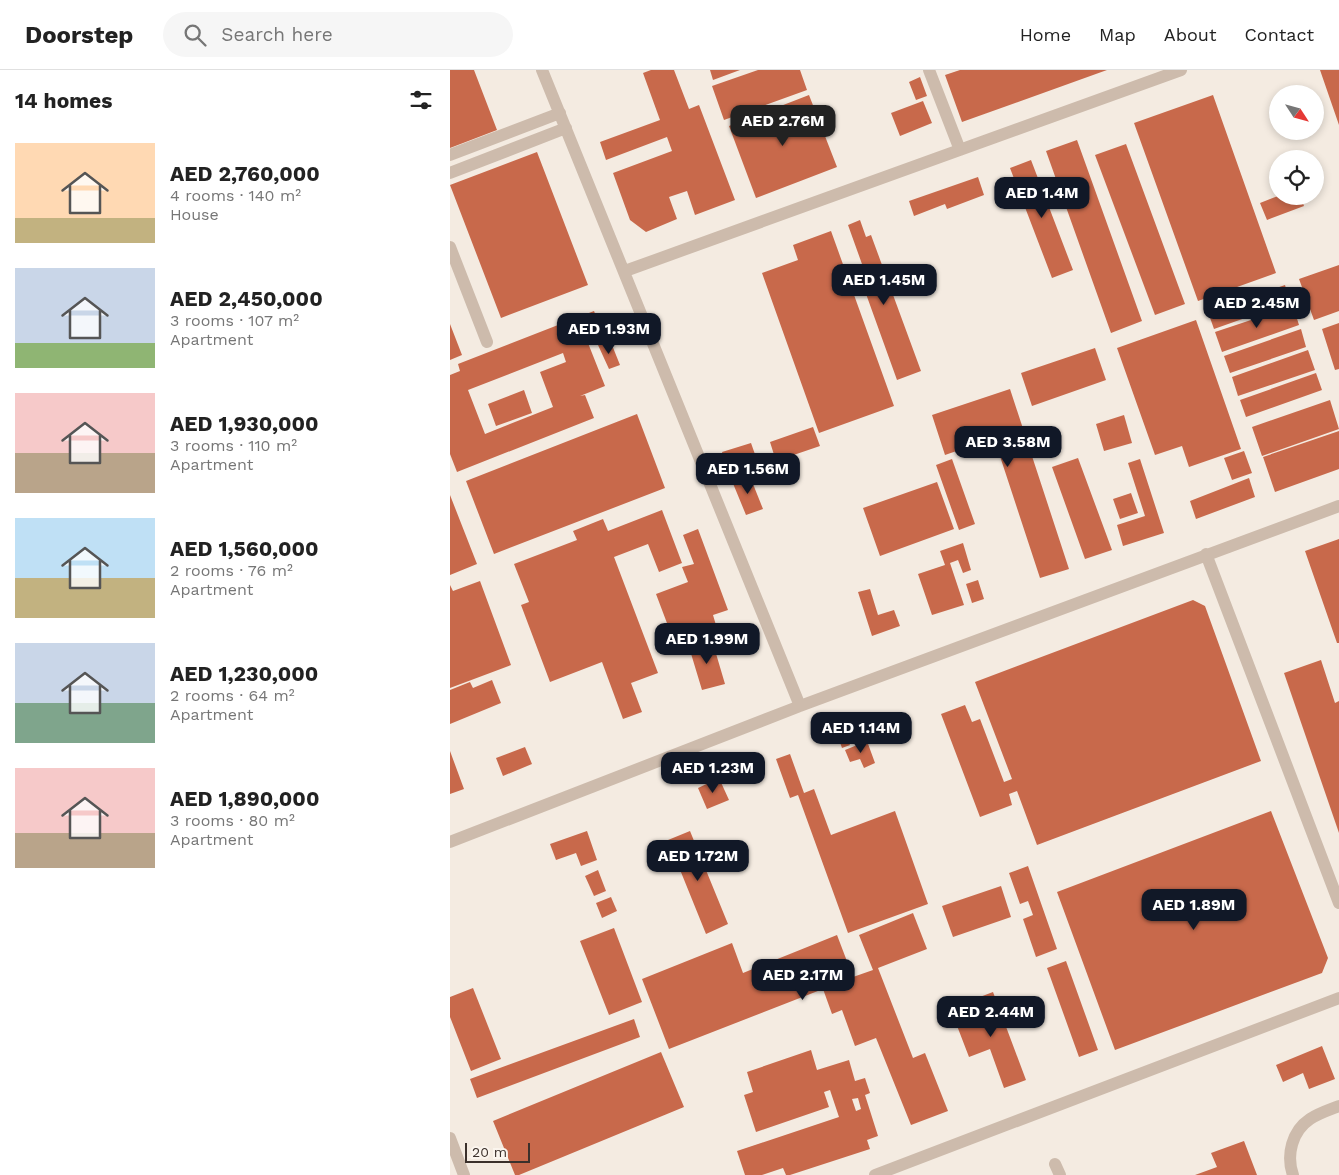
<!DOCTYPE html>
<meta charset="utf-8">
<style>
:root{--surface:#fff;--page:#f6f6f6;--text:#222;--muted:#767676;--line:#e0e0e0;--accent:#111827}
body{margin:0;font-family:"Work Sans",sans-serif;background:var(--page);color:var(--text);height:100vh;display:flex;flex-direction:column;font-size:19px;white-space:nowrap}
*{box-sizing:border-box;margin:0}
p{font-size:16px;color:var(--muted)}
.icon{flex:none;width:28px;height:28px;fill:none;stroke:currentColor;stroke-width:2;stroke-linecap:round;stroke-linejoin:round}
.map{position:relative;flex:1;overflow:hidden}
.panel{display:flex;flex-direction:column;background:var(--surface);width:450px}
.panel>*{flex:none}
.needle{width:32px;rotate:126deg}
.tools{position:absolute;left:819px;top:15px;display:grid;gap:10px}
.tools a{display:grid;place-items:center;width:55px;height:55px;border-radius:50%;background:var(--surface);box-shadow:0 2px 8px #0003;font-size:25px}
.scale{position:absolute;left:15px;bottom:12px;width:65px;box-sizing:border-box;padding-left:5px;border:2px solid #3b302b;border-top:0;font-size:14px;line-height:18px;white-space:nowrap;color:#3b302b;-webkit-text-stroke:4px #fbf5ee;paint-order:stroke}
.price{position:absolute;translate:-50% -42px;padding:0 11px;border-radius:10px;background:var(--accent);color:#fff;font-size:16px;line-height:32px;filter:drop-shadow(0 1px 2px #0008)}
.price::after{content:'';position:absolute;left:50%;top:30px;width:15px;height:11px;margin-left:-8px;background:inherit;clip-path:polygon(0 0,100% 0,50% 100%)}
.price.current{background:#222;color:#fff}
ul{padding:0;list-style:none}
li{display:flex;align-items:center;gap:15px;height:125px;padding:0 15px}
li span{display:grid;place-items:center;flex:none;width:140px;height:100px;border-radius:0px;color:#555}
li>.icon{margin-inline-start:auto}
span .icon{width:60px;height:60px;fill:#fffc;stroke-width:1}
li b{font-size:21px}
h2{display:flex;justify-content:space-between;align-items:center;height:60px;padding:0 15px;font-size:21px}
header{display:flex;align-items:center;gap:30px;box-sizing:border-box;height:70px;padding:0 25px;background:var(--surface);border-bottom:1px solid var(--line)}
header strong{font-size:24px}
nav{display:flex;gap:28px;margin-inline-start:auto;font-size:18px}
.search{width:350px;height:45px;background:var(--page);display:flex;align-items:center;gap:12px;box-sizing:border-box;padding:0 18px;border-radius:28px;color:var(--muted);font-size:19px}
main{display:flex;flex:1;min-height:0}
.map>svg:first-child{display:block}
.building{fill:#c8694b;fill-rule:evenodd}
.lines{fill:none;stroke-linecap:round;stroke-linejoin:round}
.minor{stroke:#cdbbac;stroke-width:12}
</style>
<header>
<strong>Doorstep</strong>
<div class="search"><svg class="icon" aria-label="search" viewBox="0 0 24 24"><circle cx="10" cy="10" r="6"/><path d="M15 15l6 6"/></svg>Search here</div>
<nav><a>Home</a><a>Map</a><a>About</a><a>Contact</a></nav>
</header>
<main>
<section class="panel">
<h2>14 homes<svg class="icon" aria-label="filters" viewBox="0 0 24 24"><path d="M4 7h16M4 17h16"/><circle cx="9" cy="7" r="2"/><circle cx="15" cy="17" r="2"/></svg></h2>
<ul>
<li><span style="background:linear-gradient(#ffd9b3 75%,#c2b280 0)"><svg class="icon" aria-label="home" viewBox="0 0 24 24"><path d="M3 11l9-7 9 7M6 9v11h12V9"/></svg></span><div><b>AED 2,760,000</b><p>4 rooms · 140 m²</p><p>House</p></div></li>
<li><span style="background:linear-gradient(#c9d6e8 75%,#8fb573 0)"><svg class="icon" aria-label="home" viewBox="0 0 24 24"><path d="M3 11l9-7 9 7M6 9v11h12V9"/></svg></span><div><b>AED 2,450,000</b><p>3 rooms · 107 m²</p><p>Apartment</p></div></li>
<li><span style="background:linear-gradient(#f6c9c9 60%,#b9a48a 0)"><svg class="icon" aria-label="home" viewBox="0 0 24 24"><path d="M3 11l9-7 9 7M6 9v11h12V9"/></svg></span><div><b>AED 1,930,000</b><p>3 rooms · 110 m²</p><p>Apartment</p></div></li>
<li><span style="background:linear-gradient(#bfe0f5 60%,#c2b280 0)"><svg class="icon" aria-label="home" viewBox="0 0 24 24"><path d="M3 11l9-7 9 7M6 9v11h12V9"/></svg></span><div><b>AED 1,560,000</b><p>2 rooms · 76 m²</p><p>Apartment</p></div></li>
<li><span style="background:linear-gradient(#c9d6e8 60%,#7fa58c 0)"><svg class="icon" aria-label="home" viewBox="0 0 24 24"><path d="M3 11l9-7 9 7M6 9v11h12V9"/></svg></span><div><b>AED 1,230,000</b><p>2 rooms · 64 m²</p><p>Apartment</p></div></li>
<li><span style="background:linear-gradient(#f6c9c9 65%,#b9a48a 0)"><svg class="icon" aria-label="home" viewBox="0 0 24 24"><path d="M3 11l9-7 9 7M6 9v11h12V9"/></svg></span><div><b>AED 1,890,000</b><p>3 rooms · 80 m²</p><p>Apartment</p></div></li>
</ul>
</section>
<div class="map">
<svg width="889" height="1105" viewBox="0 0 889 1105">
<rect width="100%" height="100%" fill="#f4ebe1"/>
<path class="building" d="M 0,0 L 24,0 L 47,60 L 0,78 Z
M 201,0 L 224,0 L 239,39 L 249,35 L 285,130 L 245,145 L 237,121 L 219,127 L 227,149 L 196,162 L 180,150 L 163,103 L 222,81 L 217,67 L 156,90 L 150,72 L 210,50 L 193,3 Z
M 260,0 L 290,0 L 263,10 Z
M 308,0 L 350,0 L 357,20 L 274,50 L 262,16 Z
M 510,0 L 657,0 L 512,52 L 495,5 Z
M 870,0 L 889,0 L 889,55 Z
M 470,7 L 477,26 L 466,30 L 459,12 Z
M 359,25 L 387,97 L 306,128 L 279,56 Z
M 763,25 L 826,203 L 748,231 L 684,53 Z
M 473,31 L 482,53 L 450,66 L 441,43 Z
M 627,70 L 692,251 L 661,263 L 596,81 Z
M 676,74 L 735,234 L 705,245 L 645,85 Z
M 87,82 L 138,215 L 51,248 L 0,115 Z
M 581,90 L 623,200 L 602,208 L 560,98 Z
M 528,107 L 534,125 L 497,139 L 495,134 L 464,146 L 459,131 Z
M 828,126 L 850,126 L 854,136 L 817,150 L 810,133 Z
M 410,150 L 416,167 L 421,165 L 471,301 L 447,310 L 411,210 L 417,208 L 398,155 Z
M 381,161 L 444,336 L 369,363 L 312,203 L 348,190 L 343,175 Z
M 889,195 L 889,241 L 864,250 L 849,209 Z
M 835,215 L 840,232 L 764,259 L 758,242 Z
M 843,236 L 849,255 L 772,282 L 765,262 Z
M 144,241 L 154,266 L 138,273 L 155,316 L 130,326 L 135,325 L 144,348 L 7,402 L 0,384 L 0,305 L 10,301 L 8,294 ZM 113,283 L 116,292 L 90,302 L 103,337 L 35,364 L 18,320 Z
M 746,250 L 791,379 L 739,397 L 732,376 L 705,385 L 667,278 Z
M 889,253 L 889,299 L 885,300 L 872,259 Z
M 0,254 L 12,285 L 0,290 Z
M 851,259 L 856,277 L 780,303 L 774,286 Z
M 160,270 L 170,295 L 159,299 L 148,275 Z
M 645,278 L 656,310 L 582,336 L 571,303 Z
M 858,280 L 865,300 L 788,326 L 782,307 Z
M 866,303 L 872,320 L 796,347 L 790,330 Z
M 560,319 L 619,499 L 590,508 L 544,368 L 495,385 L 482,345 Z
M 74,320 L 82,343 L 46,356 L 38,334 Z
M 880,330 L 889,359 L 812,386 L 802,357 Z
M 187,344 L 215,418 L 44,484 L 16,411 Z
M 674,345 L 682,373 L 654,381 L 646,354 Z
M 363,357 L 370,376 L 326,391 L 320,372 Z
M 889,361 L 889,399 L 825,422 L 813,387 Z
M 301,373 L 307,390 L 277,399 L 272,382 Z
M 794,381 L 802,403 L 782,410 L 774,388 Z
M 628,388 L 662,480 L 635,489 L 602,397 Z
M 502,389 L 525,454 L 509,460 L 486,395 Z
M 690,389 L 714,463 L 673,476 L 667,455 L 695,446 L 678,393 Z
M 299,404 L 313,439 L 296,445 L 282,411 Z
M 799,408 L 805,427 L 746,449 L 740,431 Z
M 487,412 L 504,459 L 430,486 L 413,438 Z
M 681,423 L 688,443 L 670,449 L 663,429 Z
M 0,425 L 27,494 L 0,505 Z
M 212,440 L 232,493 L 209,502 L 198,474 L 164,487 L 208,603 L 181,613 L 192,642 L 173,649 L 152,592 L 100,612 L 71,535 L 79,532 L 64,494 L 127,470 L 123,461 L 153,449 L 158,461 Z
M 248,459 L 278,540 L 263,545 L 268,562 L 226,577 L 206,524 L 238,512 L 232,497 L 244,494 L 233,465 Z
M 889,469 L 889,573 L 887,573 L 855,481 Z
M 513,473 L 521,500 L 513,503 L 508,490 L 500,493 L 514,535 L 482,545 L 468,504 L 495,495 L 490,481 Z
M 528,510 L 534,529 L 522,533 L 516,514 Z
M 30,511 L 61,595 L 0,618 L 0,515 L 3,521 Z
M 420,519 L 428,545 L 444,540 L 450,556 L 422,566 L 408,522 Z
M 743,530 L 755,536 L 811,691 L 587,775 L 567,721 L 559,724 L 562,735 L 530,747 L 491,644 L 515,635 L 522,652 L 530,649 L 554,712 L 562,709 L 525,612 Z
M 262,570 L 275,614 L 252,620 L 239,577 Z
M 871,590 L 885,633 L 889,631 L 889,763 L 834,603 Z
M 42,610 L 51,633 L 0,654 L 0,620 L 20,612 L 23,618 Z
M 422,651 L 426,662 L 399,673 L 400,675 L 392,678 L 387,664 Z
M 417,671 L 425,693 L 414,698 L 410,689 L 400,692 L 395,680 Z
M 75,677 L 82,694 L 53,706 L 46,688 Z
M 0,681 L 14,719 L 0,724 Z
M 340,684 L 354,723 L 364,719 L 381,765 L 445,741 L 478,834 L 398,863 L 348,725 L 340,728 L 326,689 Z
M 269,708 L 279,730 L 257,739 L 248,718 Z
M 821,741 L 878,888 L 872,903 L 665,980 L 607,822 Z
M 137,761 L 147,790 L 131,796 L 126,783 L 106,790 L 100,774 Z
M 240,761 L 278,854 L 256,864 L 218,770 Z
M 578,796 L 607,879 L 586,887 L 573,849 L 583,845 L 578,831 L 570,834 L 559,803 Z
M 148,800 L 156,821 L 144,826 L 135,806 Z
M 551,816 L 561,847 L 503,867 L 492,836 Z
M 161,827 L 167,841 L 152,848 L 146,833 Z
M 463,843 L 477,879 L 428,898 L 463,988 L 475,983 L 498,1041 L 461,1055 L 426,968 L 405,976 L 392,940 L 382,944 L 373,919 L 219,979 L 192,909 L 282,873 L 293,903 L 387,865 L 403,907 L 423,900 L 409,865 Z
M 164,858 L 192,932 L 159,945 L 130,871 Z
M 616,891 L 648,980 L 629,987 L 597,898 Z
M 23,918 L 51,989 L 21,1001 L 0,947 L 0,927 Z
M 543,922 L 576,1010 L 554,1018 L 540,979 L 519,987 L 504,948 L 525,940 L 522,930 Z
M 184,949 L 190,967 L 27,1028 L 20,1009 Z
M 872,976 L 885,1009 L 859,1019 L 853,1003 L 833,1012 L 826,995 Z
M 361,980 L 367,1000 L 399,990 L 405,1011 L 415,1008 L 420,1023 L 415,1025 L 428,1066 L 417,1070 L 420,1079 L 340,1105 L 336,1105 L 333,1098 L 312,1105 L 295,1105 L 287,1081 L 389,1047 L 380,1020 L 374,1022 L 379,1037 L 306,1062 L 294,1025 L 303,1022 L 297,1002 ZM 408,1028 L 411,1039 L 406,1041 L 402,1029 Z
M 211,982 L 234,1037 L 69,1105 L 65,1105 L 43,1051 Z
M 794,1071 L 807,1105 L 745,1105 L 767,1097 L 761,1083 Z"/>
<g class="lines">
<path class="minor" d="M 92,0 L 350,636
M 479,0 L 510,80
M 0,85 L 110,43
M 0,103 L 116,58
M 0,177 L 37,272
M 175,201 L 731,0
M 756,484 L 889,833
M 0,772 L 350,636 L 889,436
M 0,1068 L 14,1105
M 605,1094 L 610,1105
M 425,1105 L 889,928
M 843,1105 C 836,1085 842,1061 860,1049 C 869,1043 879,1040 889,1036"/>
</g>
</svg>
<div class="tools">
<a><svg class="needle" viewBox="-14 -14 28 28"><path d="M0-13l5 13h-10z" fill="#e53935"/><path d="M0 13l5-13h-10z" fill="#767676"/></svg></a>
<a><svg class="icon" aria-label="locate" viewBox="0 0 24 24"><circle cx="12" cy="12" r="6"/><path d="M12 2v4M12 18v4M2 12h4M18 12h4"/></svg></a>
</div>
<div class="scale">20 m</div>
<b class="price current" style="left:333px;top:77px">AED 2.76M</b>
<b class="price" style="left:592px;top:149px">AED 1.4M</b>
<b class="price" style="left:434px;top:236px">AED 1.45M</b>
<b class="price" style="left:807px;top:259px">AED 2.45M</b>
<b class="price" style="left:159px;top:285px">AED 1.93M</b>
<b class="price" style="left:558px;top:398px">AED 3.58M</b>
<b class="price" style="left:298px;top:425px">AED 1.56M</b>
<b class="price" style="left:257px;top:595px">AED 1.99M</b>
<b class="price" style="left:411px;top:684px">AED 1.14M</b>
<b class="price" style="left:263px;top:724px">AED 1.23M</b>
<b class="price" style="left:248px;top:812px">AED 1.72M</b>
<b class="price" style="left:744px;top:861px">AED 1.89M</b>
<b class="price" style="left:353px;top:931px">AED 2.17M</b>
<b class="price" style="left:541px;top:968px">AED 2.44M</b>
</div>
</main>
